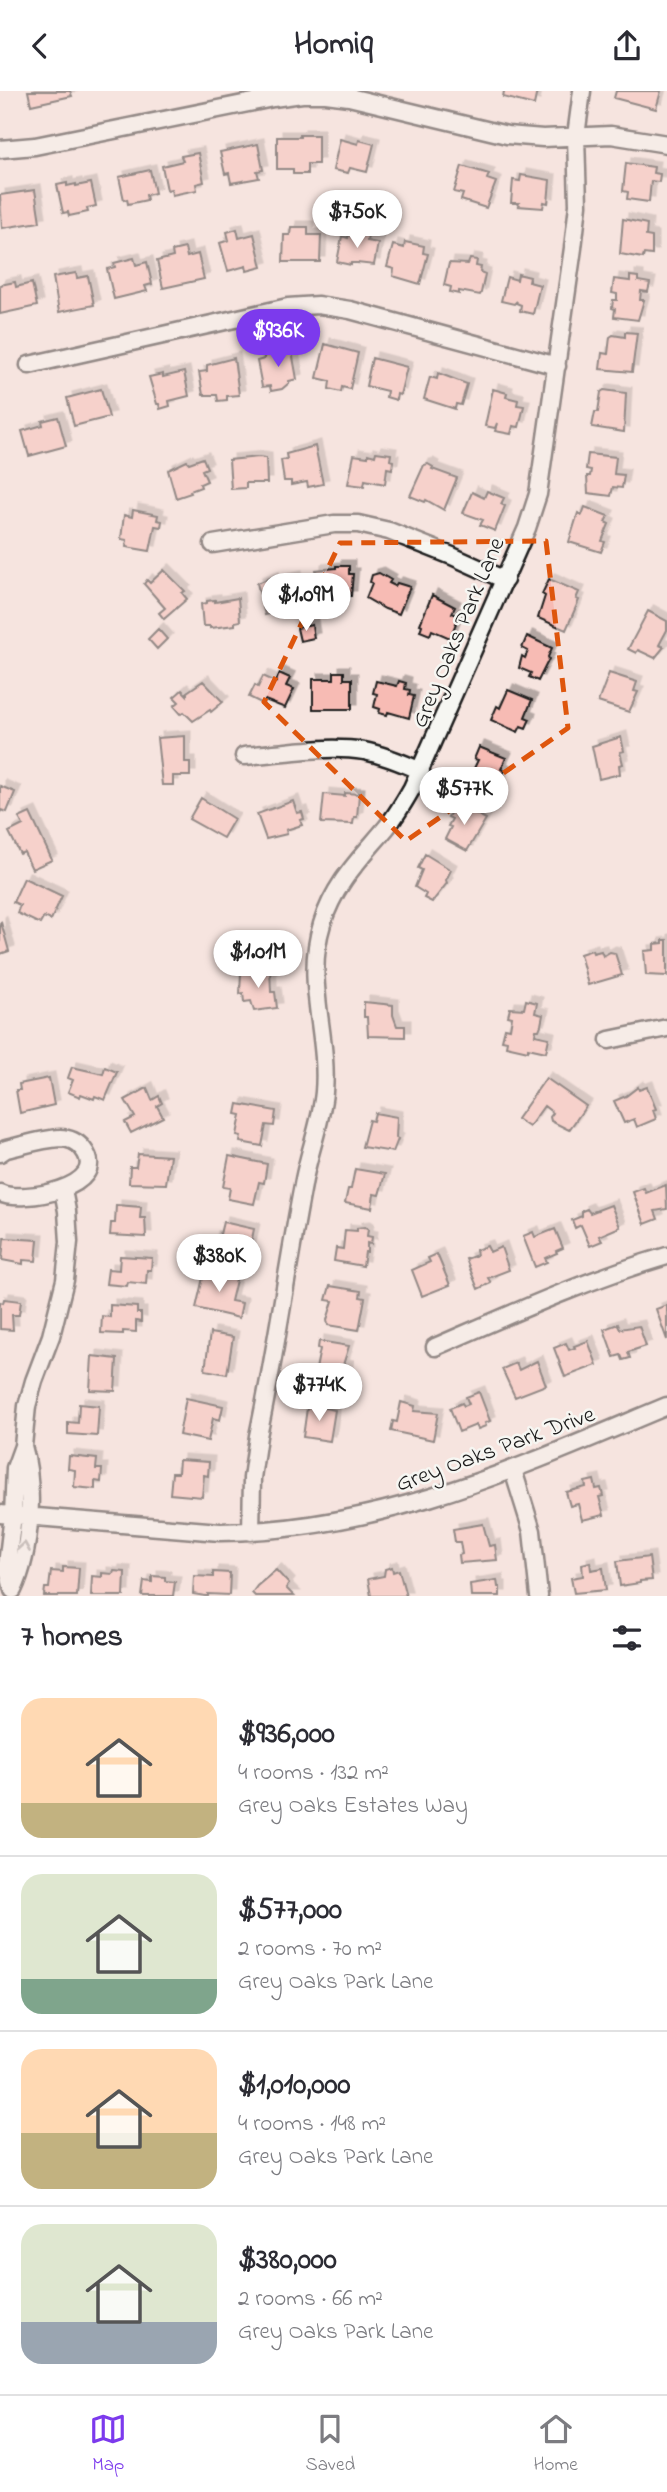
<!DOCTYPE html>
<meta charset="utf-8">
<style>
:root{--surface:#fff;--page:#f7f7f7;--text:#2b2b33;--muted:#7c7c81;--line:#e1e1e2;--accent:#7c3aed}
body{margin:0;font-family:"Indie Flower",sans-serif;background:var(--page);color:var(--text);height:100vh;display:flex;flex-direction:column;font-size:26px;white-space:nowrap}
*{box-sizing:border-box;margin:0}
p{font-size:23px;color:var(--muted)}
.icon{flex:none;width:38px;height:38px;fill:none;stroke:currentColor;stroke-width:2;stroke-linecap:round;stroke-linejoin:round}
.map{position:relative;height:1505px;overflow:hidden}
.drawer{display:flex;flex-direction:column;background:var(--surface);flex:1}
.drawer>*{flex:none}
.price{position:absolute;translate:-50% -60px;padding:0 16px;border-radius:24px;background:#fff;color:#222;font-size:23px;line-height:46px;filter:drop-shadow(0 2px 4px #0008)}
.price::after{content:'';position:absolute;left:50%;top:42px;width:21px;height:16px;margin-left:-10px;background:inherit;clip-path:polygon(0 0,100% 0,50% 100%)}
.price.selected{background:var(--accent);color:#fff}
ul{padding:0;list-style:none}
li{display:flex;align-items:center;gap:21px;height:175px;padding:0 21px}
li+li{border-top:2px solid var(--line)}
li span{display:grid;place-items:center;flex:none;width:196px;height:140px;border-radius:21px;color:#555}
li>.icon{margin-inline-start:auto}
span .icon{width:84px;height:84px;fill:#fffc;stroke-width:1}
li b{font-size:30px}
h2{display:flex;justify-content:space-between;align-items:center;height:84px;padding:0 21px;font-size:30px}
header{display:flex;justify-content:space-between;align-items:center;height:91px;padding:0 21px;background:var(--surface);font-size:32px;font-weight:700}
.tab-bar{display:flex;justify-content:space-around;align-items:center;height:98px;border-top:2px solid var(--line);background:var(--surface);font-size:19px;color:var(--muted)}
.tab-bar a{display:grid;justify-items:center;gap:4px}
.tab-bar .selected{color:var(--accent)}
.map>svg:first-child{display:block}
.building{fill:#f7bbb4;stroke:#1c1c1c;stroke-width:2;filter:url(#shadow)}
.lines{fill:none;stroke-linecap:round;stroke-linejoin:round}
.street-casing{stroke:#1c1c1c;stroke-width:21}
.street{stroke:#f6f6f2;stroke-width:16}
.oneway{stroke:#949492}
.marked{fill:none;stroke:#de560d;stroke-width:5;stroke-dasharray:14 9;stroke-linejoin:round}
.labels{text-anchor:middle;stroke-width:5;stroke-linejoin:round;paint-order:stroke}
.street-label{font-size:24px;fill:#1c1c1c;stroke:#f6f6f2}
</style>
<header><svg class="icon" aria-label="back" viewBox="0 0 24 24"><path d="M15 5l-7 7 7 7"/></svg>Homiq<svg class="icon" aria-label="share" viewBox="0 0 24 24"><path d="M12 15V3M7 8l5-5 5 5M5 13v7h14v-7"/></svg></header>
<div class="map">
<svg width="667" height="1505" viewBox="0 0 667 1505">
<defs>
<filter id="shadow"><feDropShadow dx="5.5" dy="-5.5" stdDeviation="0" flood-color="#0004"/></filter>
</defs>
<rect width="100%" height="100%" fill="#f6e4df"/>
<filter id="ink" filterUnits="userSpaceOnUse"><feTurbulence type="fractalNoise" baseFrequency=".0143" numOctaves="2"/><feDisplacementMap in="SourceGraphic" scale="14" xChannelSelector="R" yChannelSelector="G"/><feConvolveMatrix kernelMatrix="1 2 1 2 8 2 1 2 1" color-interpolation-filters="sRGB"/></filter>
<g filter="url(#ink)">
<path class="building" d="M 28,0 L 70,0 L 72,5 L 31,14 Z
M 504,0 L 537,0 L 534,14 L 503,6 Z
M 616,0 L 661,0 L 656,18 L 614,7 Z
M 300,44 L 318,44 L 318,73 L 307,73 L 307,83 L 293,83 L 293,78 L 277,78 L 277,46 L 300,46 Z
M 340,48 L 358,53 L 359,49 L 374,53 L 367,81 L 350,77 L 348,82 L 333,79 Z
M 258,53 L 263,79 L 257,80 L 259,87 L 231,92 L 229,82 L 225,83 L 220,61 Z
M 198,62 L 204,91 L 196,93 L 197,99 L 172,104 L 171,98 L 167,99 L 162,75 L 183,70 L 181,65 Z
M 626,72 L 654,76 L 653,82 L 660,83 L 659,91 L 651,90 L 649,111 L 627,108 L 628,101 L 623,100 Z
M 462,75 L 489,83 L 487,88 L 496,91 L 486,117 L 461,109 L 463,103 L 454,101 Z
M 150,79 L 155,102 L 146,104 L 147,109 L 128,113 L 127,108 L 124,109 L 119,86 Z
M 521,84 L 550,89 L 548,112 L 544,111 L 543,117 L 518,115 L 519,112 L 511,112 L 513,89 L 520,90 Z
M 67,92 L 67,95 L 76,93 L 76,95 L 91,92 L 96,115 L 87,117 L 88,121 L 69,125 L 68,121 L 63,122 L 57,94 Z
M 35,99 L 40,131 L 2,137 L 0,104 Z
M 623,128 L 647,133 L 646,145 L 652,146 L 652,164 L 644,163 L 643,167 L 620,163 Z
M 291,136 L 308,136 L 308,144 L 321,144 L 320,171 L 283,171 L 284,144 L 290,144 Z
M 237,138 L 239,147 L 254,143 L 262,176 L 247,180 L 246,175 L 228,180 L 220,152 L 229,149 L 227,141 Z
M 350,140 L 368,144 L 367,150 L 378,152 L 374,174 L 357,172 L 351,172 L 351,174 L 337,171 L 342,145 L 348,147 Z
M 405,151 L 424,155 L 423,162 L 428,163 L 420,193 L 393,185 L 394,178 L 387,176 L 393,154 L 404,157 Z
M 185,157 L 187,166 L 198,163 L 204,188 L 163,197 L 157,170 L 173,166 L 172,160 Z
M 134,167 L 136,174 L 147,171 L 152,193 L 145,195 L 147,200 L 114,208 L 107,178 L 115,176 L 114,172 Z
M 470,168 L 477,169 L 476,175 L 481,176 L 480,181 L 485,183 L 481,202 L 480,204 L 459,200 L 459,203 L 450,201 L 451,196 L 444,194 L 449,172 L 468,173 Z
M 76,182 L 77,187 L 88,185 L 94,214 L 59,221 L 53,186 Z
M 518,183 L 530,186 L 529,191 L 540,194 L 533,223 L 520,220 L 521,214 L 516,212 L 517,210 L 514,213 L 501,210 L 507,186 L 517,189 Z
M 630,185 L 638,186 L 638,190 L 650,192 L 648,201 L 641,200 L 640,209 L 644,209 L 638,229 L 614,226 L 615,218 L 612,217 L 613,209 L 617,209 L 617,203 L 612,202 L 614,188 L 630,190 Z
M 15,191 L 16,196 L 32,192 L 37,215 L 0,223 L 0,194 Z
M 625,241 L 637,242 L 632,281 L 600,278 L 602,262 L 608,263 L 610,246 L 613,244 L 625,246 Z
M 325,253 L 358,262 L 350,298 L 342,296 L 341,301 L 329,298 L 330,290 L 317,287 Z
M 291,255 L 297,288 L 289,290 L 289,292 L 282,298 L 271,300 L 270,295 L 262,296 L 257,270 L 264,268 L 264,265 L 277,262 L 276,257 Z
M 234,267 L 239,304 L 227,305 L 227,309 L 218,310 L 217,304 L 203,304 L 199,281 L 207,280 L 207,274 Z
M 372,267 L 407,276 L 400,304 L 397,303 L 396,309 L 386,306 L 387,300 L 366,295 Z
M 184,281 L 189,305 L 169,310 L 170,315 L 160,318 L 159,313 L 157,313 L 149,286 L 163,283 L 163,286 Z
M 438,282 L 467,293 L 461,314 L 456,313 L 455,318 L 424,308 L 430,286 L 437,288 Z
M 101,298 L 109,326 L 74,335 L 67,307 Z
M 493,298 L 507,302 L 506,306 L 518,309 L 517,314 L 524,315 L 519,336 L 513,335 L 511,343 L 495,340 L 497,332 L 495,337 L 485,335 Z
M 604,299 L 626,302 L 624,341 L 592,336 L 595,321 L 598,321 L 601,301 Z
M 58,326 L 66,355 L 29,365 L 22,340 L 43,334 L 42,330 Z
M 315,355 L 323,393 L 308,396 L 307,391 L 291,394 L 291,390 L 284,390 L 281,369 L 287,368 L 286,363 Z
M 376,361 L 391,363 L 390,369 L 393,370 L 392,378 L 387,377 L 385,393 L 365,389 L 364,395 L 348,393 L 354,364 L 368,366 L 368,363 L 375,365 Z
M 588,363 L 616,366 L 614,383 L 624,384 L 622,397 L 613,396 L 611,405 L 588,402 L 587,385 L 590,385 L 591,379 L 586,378 Z
M 259,366 L 266,367 L 267,392 L 246,392 L 246,397 L 231,398 L 229,369 Z
M 203,367 L 207,377 L 202,379 L 207,390 L 200,393 L 201,396 L 190,400 L 191,402 L 176,407 L 168,379 L 187,370 L 189,372 Z
M 428,373 L 433,376 L 432,378 L 457,387 L 444,419 L 426,409 L 425,411 L 410,405 L 424,374 Z
M 487,400 L 504,407 L 501,413 L 505,415 L 495,440 L 480,434 L 483,429 L 463,422 L 472,401 L 484,407 Z
M 585,416 L 608,425 L 605,431 L 609,433 L 602,450 L 605,451 L 601,461 L 569,451 L 578,422 L 582,424 Z
M 133,419 L 158,424 L 157,429 L 162,430 L 161,436 L 155,435 L 150,460 L 126,456 L 127,449 L 121,448 L 124,424 L 132,426 Z
M 336,475 L 349,475 L 349,483 L 353,483 L 351,505 L 342,505 L 340,509 L 334,507 L 334,514 L 324,514 L 324,504 L 315,504 L 316,479 L 336,477 Z
M 164,479 L 185,500 L 182,502 L 187,508 L 164,528 L 159,522 L 165,517 L 144,493 L 147,489 L 150,492 Z
M 379,482 L 391,489 L 389,492 L 395,495 L 397,492 L 410,496 L 399,523 L 385,518 L 366,507 L 372,492 L 370,491 L 372,484 Z
M 296,485 L 301,509 L 276,513 L 278,521 L 265,524 L 257,492 L 273,486 L 273,490 Z
M 549,488 L 579,501 L 576,508 L 579,509 L 566,539 L 538,527 L 545,505 L 542,503 Z
M 432,504 L 455,516 L 452,522 L 459,525 L 450,547 L 432,539 L 430,544 L 420,540 L 422,534 L 420,533 Z
M 238,507 L 240,530 L 235,531 L 235,534 L 210,537 L 210,535 L 203,535 L 201,513 L 207,512 L 207,510 L 215,509 L 215,511 Z
M 648,520 L 667,530 L 667,539 L 659,554 L 664,556 L 655,567 L 638,559 L 636,562 L 628,558 Z
M 312,534 L 314,547 L 300,550 L 297,537 Z
M 158,538 L 167,548 L 157,558 L 148,548 Z
M 527,545 L 552,557 L 548,566 L 549,568 L 538,590 L 529,586 L 531,582 L 519,577 L 522,565 L 525,567 L 528,560 L 522,557 Z
M 334,581 L 344,581 L 344,588 L 352,588 L 352,618 L 313,618 L 313,588 L 334,588 Z
M 279,582 L 290,587 L 286,595 L 294,598 L 285,617 L 265,609 L 263,613 L 249,606 L 255,594 L 258,596 L 263,585 L 276,591 Z
M 609,582 L 637,591 L 634,600 L 638,601 L 629,621 L 598,611 Z
M 203,590 L 223,611 L 211,621 L 210,619 L 193,630 L 184,621 L 181,623 L 174,615 L 179,611 L 174,606 L 182,599 L 187,604 L 187,601 Z
M 376,590 L 397,595 L 399,590 L 406,592 L 405,598 L 410,599 L 409,604 L 414,605 L 409,627 L 388,621 L 387,624 L 379,622 L 380,618 L 374,616 L 377,603 L 373,602 Z
M 508,599 L 532,609 L 525,626 L 530,628 L 526,637 L 521,635 L 518,641 L 491,629 L 497,615 L 500,617 Z
M 185,645 L 185,671 L 190,671 L 190,685 L 173,685 L 173,694 L 162,694 L 157,647 Z
M 621,646 L 624,660 L 620,661 L 623,673 L 619,674 L 620,683 L 599,688 L 592,655 Z
M 479,656 L 506,667 L 501,678 L 505,680 L 501,690 L 496,688 L 491,698 L 478,692 L 476,696 L 467,692 L 478,669 L 474,668 Z
M 0,695 L 15,701 L 7,721 L 1,719 L 0,722 Z
M 345,702 L 359,703 L 357,726 L 354,726 L 353,733 L 321,732 L 324,703 L 345,705 Z
M 201,707 L 234,728 L 223,747 L 189,728 Z
M 293,710 L 297,722 L 302,721 L 304,728 L 300,729 L 302,734 L 286,739 L 287,743 L 266,748 L 257,723 Z
M 456,712 L 486,728 L 467,760 L 445,748 L 451,736 L 448,735 L 452,728 L 448,726 Z
M 30,722 L 52,769 L 32,778 L 24,761 L 20,763 L 9,741 L 23,734 L 19,727 Z
M 425,763 L 451,779 L 446,789 L 447,792 L 432,811 L 424,807 L 426,803 L 415,796 L 422,779 L 418,777 Z
M 24,787 L 62,805 L 51,829 L 44,826 L 40,833 L 17,822 L 20,814 L 13,811 Z
M 1,831 L 9,860 L 0,863 L 0,832 Z
M 663,849 L 667,849 L 667,885 L 646,884 L 644,860 L 654,859 L 654,853 L 663,852 Z
M 592,859 L 593,862 L 601,860 L 603,865 L 610,861 L 615,862 L 622,884 L 588,894 L 580,863 Z
M 270,878 L 271,901 L 275,901 L 277,917 L 254,920 L 251,910 L 244,911 L 243,902 L 240,903 L 241,882 Z
M 526,909 L 537,912 L 535,922 L 543,924 L 541,934 L 539,939 L 536,939 L 535,944 L 549,947 L 546,961 L 528,957 L 528,960 L 506,955 L 507,950 L 502,949 L 505,937 L 510,938 L 512,926 L 508,925 L 510,917 L 524,918 Z
M 364,911 L 393,914 L 393,924 L 397,935 L 405,935 L 405,946 L 368,945 L 367,926 L 364,926 Z
M 72,976 L 103,983 L 105,976 L 117,981 L 105,1009 L 95,1005 L 94,1008 L 81,1003 L 80,1006 L 68,1001 L 73,989 L 68,987 Z
M 49,987 L 54,1014 L 20,1022 L 16,999 L 20,999 L 19,993 Z
M 546,987 L 586,1015 L 569,1039 L 551,1030 L 550,1026 L 553,1022 L 544,1015 L 529,1036 L 517,1028 Z
M 638,996 L 639,999 L 647,996 L 656,1018 L 653,1019 L 656,1028 L 637,1036 L 634,1028 L 624,1032 L 614,1010 L 626,1005 Z
M 147,997 L 152,1009 L 159,1005 L 162,1012 L 157,1015 L 163,1026 L 131,1042 L 125,1031 L 135,1026 L 125,1009 Z
M 238,1013 L 276,1020 L 274,1035 L 266,1034 L 262,1055 L 240,1051 L 241,1045 L 237,1044 L 241,1024 L 236,1023 Z
M 375,1022 L 397,1026 L 396,1047 L 398,1048 L 393,1061 L 362,1056 L 369,1029 L 373,1030 Z
M 138,1063 L 170,1065 L 166,1093 L 129,1092 L 130,1076 L 136,1076 Z
M 229,1065 L 267,1073 L 264,1092 L 259,1091 L 254,1113 L 228,1108 L 230,1097 L 223,1096 Z
M 355,1078 L 385,1083 L 379,1104 L 374,1103 L 372,1117 L 345,1112 L 348,1098 L 351,1098 Z
M 666,1094 L 667,1118 L 655,1120 L 658,1128 L 645,1133 L 633,1101 L 644,1097 L 646,1102 Z
M 116,1114 L 141,1116 L 140,1127 L 145,1127 L 146,1146 L 110,1144 L 111,1132 L 115,1132 Z
M 611,1114 L 620,1136 L 599,1145 L 602,1150 L 590,1155 L 581,1134 L 575,1137 L 572,1129 L 582,1125 L 582,1120 L 587,1118 L 590,1122 Z
M 223,1131 L 254,1138 L 248,1167 L 244,1166 L 243,1173 L 216,1167 L 218,1159 L 211,1157 L 213,1146 L 219,1147 Z
M 365,1136 L 368,1138 L 367,1145 L 372,1146 L 371,1153 L 367,1152 L 367,1161 L 365,1161 L 363,1175 L 334,1170 L 336,1157 L 343,1158 L 345,1139 L 357,1140 L 357,1137 Z
M 555,1138 L 563,1157 L 556,1160 L 557,1162 L 545,1167 L 547,1171 L 535,1176 L 523,1145 L 533,1141 L 535,1146 Z
M 4,1147 L 38,1149 L 36,1170 L 23,1169 L 23,1173 L 2,1169 Z
M 487,1155 L 490,1161 L 501,1156 L 509,1179 L 488,1187 L 491,1192 L 478,1198 L 466,1168 L 477,1164 L 476,1159 Z
M 437,1163 L 450,1194 L 422,1205 L 412,1179 L 430,1171 L 428,1167 Z
M 120,1165 L 152,1167 L 151,1179 L 147,1179 L 146,1193 L 128,1191 L 127,1195 L 106,1193 L 108,1178 L 119,1179 Z
M 205,1178 L 237,1185 L 231,1210 L 242,1212 L 239,1227 L 196,1217 Z
M 330,1195 L 361,1200 L 360,1206 L 365,1207 L 359,1239 L 328,1234 L 327,1229 L 333,1210 L 326,1209 Z
M 4,1208 L 21,1210 L 19,1224 L 12,1224 L 13,1239 L 0,1238 L 0,1211 L 3,1212 Z
M 110,1214 L 137,1216 L 137,1222 L 141,1222 L 141,1231 L 136,1230 L 136,1241 L 123,1240 L 123,1243 L 101,1242 L 102,1225 L 110,1226 Z
M 667,1214 L 667,1249 L 656,1218 Z
M 618,1233 L 620,1238 L 639,1235 L 646,1255 L 628,1261 L 630,1267 L 623,1269 L 621,1264 L 614,1266 L 604,1238 Z
M 210,1242 L 233,1246 L 227,1283 L 205,1279 Z
M 319,1250 L 349,1255 L 343,1274 L 348,1275 L 346,1285 L 341,1284 L 341,1288 L 315,1283 L 320,1258 L 318,1257 Z
M 588,1250 L 597,1274 L 565,1286 L 554,1257 L 566,1252 L 569,1259 L 575,1257 L 574,1255 Z
M 92,1265 L 117,1268 L 115,1300 L 90,1299 Z
M 537,1270 L 546,1294 L 515,1306 L 502,1278 L 516,1272 L 519,1279 Z
M 479,1301 L 490,1330 L 485,1332 L 486,1335 L 478,1338 L 476,1334 L 459,1341 L 450,1317 L 462,1312 L 464,1315 L 469,1313 L 466,1306 Z
M 186,1307 L 223,1315 L 220,1329 L 213,1327 L 208,1350 L 179,1344 Z
M 401,1311 L 415,1315 L 414,1320 L 438,1322 L 433,1349 L 391,1340 L 393,1330 L 397,1331 Z
M 79,1313 L 99,1315 L 97,1345 L 68,1343 L 68,1331 L 78,1332 Z
M 310,1314 L 335,1319 L 330,1350 L 303,1346 L 307,1317 L 309,1317 Z
M 69,1365 L 97,1368 L 96,1378 L 102,1378 L 101,1391 L 95,1390 L 95,1398 L 74,1396 L 75,1379 L 68,1378 Z
M 179,1369 L 209,1371 L 208,1385 L 204,1384 L 202,1406 L 170,1403 L 172,1382 L 178,1382 Z
M 594,1389 L 596,1398 L 601,1397 L 603,1405 L 599,1406 L 604,1424 L 582,1429 L 578,1413 L 570,1415 L 566,1401 L 586,1396 L 585,1391 Z
M 483,1433 L 489,1455 L 495,1454 L 497,1469 L 460,1472 L 459,1464 L 462,1463 L 460,1451 L 455,1451 L 453,1438 Z
M 649,1466 L 652,1489 L 640,1490 L 640,1492 L 620,1495 L 617,1470 Z
M 590,1471 L 591,1479 L 603,1477 L 606,1499 L 574,1502 L 571,1487 L 583,1485 L 582,1473 Z
M 63,1476 L 79,1477 L 77,1505 L 44,1505 L 45,1497 L 49,1497 L 51,1480 L 63,1481 Z
M 392,1476 L 393,1481 L 399,1479 L 406,1505 L 371,1505 L 368,1488 L 384,1485 L 385,1478 Z
M 276,1479 L 289,1493 L 286,1497 L 294,1505 L 255,1505 L 252,1502 L 257,1495 Z
M 114,1480 L 125,1481 L 124,1505 L 91,1505 L 92,1485 L 102,1486 L 102,1482 L 113,1483 Z
M 213,1481 L 230,1482 L 229,1504 L 208,1503 L 208,1505 L 205,1505 L 193,1503 L 194,1485 L 213,1486 Z
M 152,1485 L 165,1486 L 165,1490 L 175,1491 L 173,1505 L 142,1505 L 144,1490 L 152,1491 Z
M 497,1489 L 498,1496 L 500,1496 L 500,1505 L 471,1505 L 470,1493 Z"/>
<g class="lines">
<defs>
<path id="street" d="M 0,58 L 35,55 L 273,7 L 302,3 L 326,3 L 349,6 L 507,44 L 543,47 L 611,44 L 667,53
M 29,274 L 288,216 L 318,214 L 350,219 L 557,275
M 213,453 L 334,433 L 358,433 L 389,440 L 452,465 L 505,489
M 244,665 C 283,662 326,654 364,660 C 384,664 403,672 421,680
M 609,949 L 667,937
M 0,1062 L 6,1058 C 24,1054 42,1048 60,1047 C 69,1047 78,1051 83,1058 C 113,1096 21,1113 0,1102
M 435,1256 C 511,1223 588,1188 667,1165
M 23,1355 C 35,1395 31,1461 13,1499 L 7,1474 L 13,1424 L 15,1377 L 23,1355 L 27,1315 L 34,1290 L 51,1245 L 65,1189 L 69,1151 L 67,1120 L 63,1099
M 513,1379 L 532,1440 L 539,1505
M 0,1423 L 220,1441 C 383,1440 520,1376 667,1315
M 251,1441 L 252,1387 L 258,1345 C 276,1261 287,1177 303,1094 C 308,1063 321,1033 324,1001 C 329,943 304,891 322,833 C 334,793 360,768 386,737 C 396,725 404,711 412,697 L 527,437 L 538,403 L 573,157 L 578,114 L 576,45 L 582,0"/>
</defs>
<use href="#street" class="street-casing"/>
<use href="#street" class="street"/>
</g>
<defs><path id="oneway-chevron" d="M-2-3.5L2.5 0L-2 3.5" fill="none" stroke-width="1.6" stroke-linecap="round" stroke-linejoin="round" transform="scale(1.75)"/></defs>
<use class="oneway" href="#oneway-chevron" transform="translate(24 1456) rotate(-81)"/>
</g>
<path d="M0 0H667V1505H0ZM 546,450 L 568,637 L 406,750 L 264,611 L 340,452 Z" fill="#f6e4df" fill-opacity=".55" fill-rule="evenodd"/>
<path class="marked" d="M 546,450 L 568,637 L 406,750 L 264,611 L 340,452 Z"/>
<g class="labels">
<g class="street-label">
<text transform="translate(457 541) rotate(-67)" y="8">Grey Oaks Park Lane</text>
<text transform="translate(495 1357) rotate(-20)" y="8">Grey Oaks Park Drive</text>
</g>
</g>
</svg>
<b class="price" style="left:357px;top:159px">$750K</b>
<b class="price selected" style="left:278px;top:278px">$936K</b>
<b class="price" style="left:306px;top:542px">$1.09M</b>
<b class="price" style="left:464px;top:736px">$577K</b>
<b class="price" style="left:258px;top:899px">$1.01M</b>
<b class="price" style="left:219px;top:1203px">$380K</b>
<b class="price" style="left:319px;top:1332px">$774K</b>
</div>
<section class="drawer">
<h2>7 homes<svg class="icon" aria-label="filters" viewBox="0 0 24 24"><path d="M4 7h16M4 17h16"/><circle cx="9" cy="7" r="2"/><circle cx="15" cy="17" r="2"/></svg></h2>
<ul>
<li><span style="background:linear-gradient(#ffd9b3 75%,#c2b280 0)"><svg class="icon" aria-label="home" viewBox="0 0 24 24"><path d="M3 11l9-7 9 7M6 9v11h12V9"/></svg></span><div><b>$936,000</b><p>4 rooms · 132 m²</p><p>Grey Oaks Estates Way</p></div></li>
<li><span style="background:linear-gradient(#dfe7d0 75%,#7fa58c 0)"><svg class="icon" aria-label="home" viewBox="0 0 24 24"><path d="M3 11l9-7 9 7M6 9v11h12V9"/></svg></span><div><b>$577,000</b><p>2 rooms · 70 m²</p><p>Grey Oaks Park Lane</p></div></li>
<li><span style="background:linear-gradient(#ffd9b3 60%,#c2b280 0)"><svg class="icon" aria-label="home" viewBox="0 0 24 24"><path d="M3 11l9-7 9 7M6 9v11h12V9"/></svg></span><div><b>$1,010,000</b><p>4 rooms · 148 m²</p><p>Grey Oaks Park Lane</p></div></li>
<li><span style="background:linear-gradient(#dfe7d0 70%,#9aa5b1 0)"><svg class="icon" aria-label="home" viewBox="0 0 24 24"><path d="M3 11l9-7 9 7M6 9v11h12V9"/></svg></span><div><b>$380,000</b><p>2 rooms · 66 m²</p><p>Grey Oaks Park Lane</p></div></li>
</ul>
</section>
<nav class="tab-bar">
<a class="selected"><svg class="icon" aria-label="map" viewBox="0 0 24 24"><path d="M3 6l6-2 6 2 6-2v14l-6 2-6-2-6 2zM9 4v14M15 6v14"/></svg>Map</a>
<a><svg class="icon" aria-label="saved" viewBox="0 0 24 24"><path d="M7 4h10v16l-5-4-5 4z"/></svg>Saved</a>
<a><svg class="icon" aria-label="home" viewBox="0 0 24 24"><path d="M3 11l9-7 9 7M6 9v11h12V9"/></svg>Home</a>
</nav>
